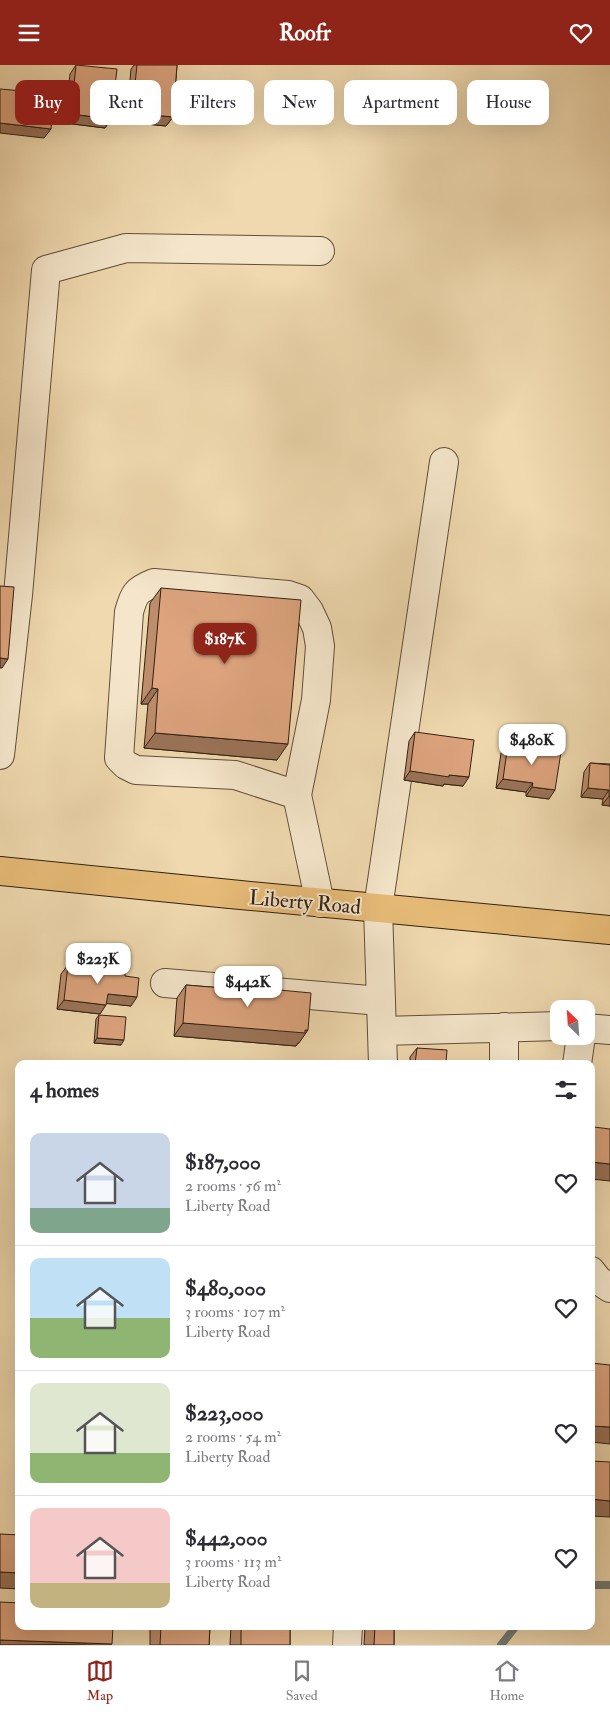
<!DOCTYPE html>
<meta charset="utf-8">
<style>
:root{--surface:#fff;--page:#f2f2f3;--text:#2b2b33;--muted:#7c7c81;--line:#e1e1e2;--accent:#8f2418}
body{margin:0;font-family:"IM FELL Double Pica",serif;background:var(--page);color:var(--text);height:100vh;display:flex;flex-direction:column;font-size:19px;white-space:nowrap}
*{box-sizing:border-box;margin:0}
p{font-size:16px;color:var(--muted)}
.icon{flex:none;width:28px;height:28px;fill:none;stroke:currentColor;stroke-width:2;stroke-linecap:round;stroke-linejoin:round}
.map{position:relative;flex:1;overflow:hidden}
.panel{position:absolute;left:15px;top:995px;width:580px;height:570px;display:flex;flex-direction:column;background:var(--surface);border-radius:10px;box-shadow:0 5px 20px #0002}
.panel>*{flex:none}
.top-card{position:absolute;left:15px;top:15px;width:580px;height:45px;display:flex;gap:10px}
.needle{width:32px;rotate:335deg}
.fabs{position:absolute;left:550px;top:935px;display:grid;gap:10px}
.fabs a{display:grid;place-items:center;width:45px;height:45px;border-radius:10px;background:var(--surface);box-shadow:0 5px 20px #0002;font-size:25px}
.price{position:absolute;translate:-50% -42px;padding:0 11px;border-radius:10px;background:#fff;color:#222;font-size:16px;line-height:32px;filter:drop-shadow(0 1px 2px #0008)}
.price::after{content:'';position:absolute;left:50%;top:30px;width:15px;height:11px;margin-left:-8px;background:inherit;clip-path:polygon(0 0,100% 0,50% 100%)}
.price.on{background:var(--accent);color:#fff}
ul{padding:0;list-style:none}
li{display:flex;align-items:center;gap:15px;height:125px;padding:0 15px}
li+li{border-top:1px solid var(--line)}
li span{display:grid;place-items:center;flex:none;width:140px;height:100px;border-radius:10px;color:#555}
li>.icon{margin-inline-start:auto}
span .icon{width:60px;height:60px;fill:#fffc;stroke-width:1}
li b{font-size:21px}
h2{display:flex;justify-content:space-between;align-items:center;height:60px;padding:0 15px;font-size:21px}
.tag{padding:0 18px;border-radius:10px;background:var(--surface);box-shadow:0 5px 20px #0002;font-size:18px;line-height:45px}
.tag.on{background:var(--accent);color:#fff}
header{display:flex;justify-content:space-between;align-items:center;height:65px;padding:0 15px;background:var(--accent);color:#fff;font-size:22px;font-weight:700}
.tabs{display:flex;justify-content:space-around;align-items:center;height:70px;border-top:1px solid var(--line);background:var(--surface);font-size:14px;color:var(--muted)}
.tabs a{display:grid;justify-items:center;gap:2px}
.tabs .on{color:var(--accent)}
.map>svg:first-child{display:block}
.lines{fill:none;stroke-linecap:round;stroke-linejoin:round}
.stream{stroke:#727b74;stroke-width:8}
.minor-casing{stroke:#614e39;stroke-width:30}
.major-casing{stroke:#312012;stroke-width:30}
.minor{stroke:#f5e6cb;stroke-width:28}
.major{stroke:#e8bc78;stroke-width:28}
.wall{fill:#be8d6c;stroke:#312012}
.shaded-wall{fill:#9b7358;stroke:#312012}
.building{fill:#dda47e;stroke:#312012}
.labels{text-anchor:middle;stroke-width:4;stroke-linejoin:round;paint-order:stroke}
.street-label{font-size:21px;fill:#312012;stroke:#f5e6cb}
</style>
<header><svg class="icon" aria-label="menu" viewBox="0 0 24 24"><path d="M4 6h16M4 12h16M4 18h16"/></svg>Roofr<svg class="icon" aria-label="heart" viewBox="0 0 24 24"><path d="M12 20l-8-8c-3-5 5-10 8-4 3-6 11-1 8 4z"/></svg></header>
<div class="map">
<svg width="610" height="1580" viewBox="0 0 610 1580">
<rect width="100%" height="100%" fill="#f0d9af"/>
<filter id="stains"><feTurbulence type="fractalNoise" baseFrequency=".004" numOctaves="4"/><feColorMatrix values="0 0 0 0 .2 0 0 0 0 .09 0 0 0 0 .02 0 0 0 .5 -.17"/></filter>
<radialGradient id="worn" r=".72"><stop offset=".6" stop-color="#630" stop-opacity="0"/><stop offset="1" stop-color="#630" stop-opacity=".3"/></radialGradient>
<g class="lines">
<path class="stream" d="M 591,1520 L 610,1520
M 501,1580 L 516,1561"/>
<defs>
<path id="minor" d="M 0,690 L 18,530 L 46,205 L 126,183 L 320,186
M 297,730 L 235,710 L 136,705 L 126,700 L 119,693 L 129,547 C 134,529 136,525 154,518 L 288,530 L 300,534 L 309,546 L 317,563 L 320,581 L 316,635 L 297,730 L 320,838
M 165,918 L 381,936
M 504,962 L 504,999
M 586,963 L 610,965
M 382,966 L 559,961
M 383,999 L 378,843 L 444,397
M 577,999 L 581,971
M 591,1206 L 598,1215 L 610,1223
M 347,1580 L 348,1561"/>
<path id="major" d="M 0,806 L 230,829 L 610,865"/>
</defs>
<use href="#minor" class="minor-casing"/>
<use href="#major" class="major-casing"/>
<use href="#minor" class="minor"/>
<use href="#major" class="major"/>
</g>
<path class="wall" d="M 76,0 L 111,54 L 105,63 L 65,58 L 70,9 Z
M 134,0 L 177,0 L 173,52 L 166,61 L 126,57 L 131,4 Z
M 161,523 L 277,695 L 144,683 L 148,639 L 141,639 L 150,538 Z
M 415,667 L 463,721 L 444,719 L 443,721 L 404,715 L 409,676 Z
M 508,679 L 549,734 L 526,731 L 526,727 L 496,723 L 501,688 Z
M 590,698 L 610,699 L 610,741 L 602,740 L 603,734 L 581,732 L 584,707 Z
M 68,900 L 125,911 L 131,941 L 106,938 L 100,949 L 57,944 L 61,909 Z
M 186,920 L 246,925 L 248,922 L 299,978 L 298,978 L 296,981 L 174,971 L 177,933 Z
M 99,950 L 121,980 L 94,978 L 96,954 Z
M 417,983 L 446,997 L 471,999 L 410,999 L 410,992 Z
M 594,1062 L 591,1114 L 591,1066 Z
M 150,1561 L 210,1561 L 209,1580 L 150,1580 Z
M 231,1561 L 290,1561 L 290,1580 L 230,1580 Z
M 365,1561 L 397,1561 L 394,1565 L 394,1580 L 364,1580 Z"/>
<path class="shaded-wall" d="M 132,48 L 173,52 L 166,61 L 126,57 Z
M 71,49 L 111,54 L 105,63 L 65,58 Z
M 0,58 L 51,64 L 44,73 L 0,68 Z
M 0,593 L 8,594 L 2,603 L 0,603 Z
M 152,623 L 158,624 L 148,639 L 141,639 Z
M 155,668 L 288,679 L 277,695 L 144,683 Z
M 410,706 L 449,710 L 469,712 L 463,721 L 444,719 L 443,721 L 404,715 Z
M 503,714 L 533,718 L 526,727 L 496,723 Z
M 532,722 L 555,725 L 549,734 L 526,731 Z
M 588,723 L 609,725 L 603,734 L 581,732 Z
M 609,731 L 610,732 L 610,741 L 602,740 Z
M 108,929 L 137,932 L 131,941 L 101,938 Z
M 64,935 L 106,940 L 100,949 L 57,944 Z
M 183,958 L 305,965 L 308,965 L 299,978 L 298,978 L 296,981 L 174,971 Z
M 97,973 L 124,975 L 121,980 L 94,978 Z
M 591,1097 L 610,1099 L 610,1116 L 591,1114 Z
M 591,1361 L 610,1362 L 610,1379 L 591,1377 Z
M 591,1434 L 610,1436 L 610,1452 L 591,1451 Z
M 0,1507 L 19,1508 L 19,1524 L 0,1523 Z
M 0,1575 L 112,1579 L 0,1580 Z"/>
<path class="building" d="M 76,0 L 117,4 L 111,54 L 71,49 Z
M 137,0 L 177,0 L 173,52 L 132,48 Z
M 24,20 L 55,23 L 51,64 L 0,58 L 0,24 L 23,26 Z
M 0,521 L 14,522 L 8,594 L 0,593 Z
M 161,523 L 301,535 L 288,679 L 155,668 L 158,624 L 152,623 Z
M 415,667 L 474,675 L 469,712 L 449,710 L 449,712 L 410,706 Z
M 508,679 L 561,687 L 555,725 L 532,722 L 533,718 L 503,714 Z
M 590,698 L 610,700 L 610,732 L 609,731 L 609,725 L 588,723 Z
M 68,900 L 125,907 L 125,911 L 139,913 L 137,932 L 108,929 L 106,940 L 64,935 Z
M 186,920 L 248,925 L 248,922 L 311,928 L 308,965 L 305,965 L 305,968 L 183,958 Z
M 99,950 L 126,952 L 124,975 L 97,973 Z
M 417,983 L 447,985 L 446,997 L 471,999 L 415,999 Z
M 183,997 L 229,999 L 183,999 Z
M 594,1062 L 610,1064 L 610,1099 L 591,1097 Z
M 591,1298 L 610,1300 L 610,1362 L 591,1361 Z
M 591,1396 L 610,1397 L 610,1436 L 591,1434 Z
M 0,1469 L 19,1470 L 19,1508 L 0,1507 Z
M 0,1537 L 19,1538 L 19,1561 L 113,1561 L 112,1579 L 0,1575 Z
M 161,1561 L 210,1561 L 209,1580 L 160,1580 Z
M 241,1561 L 290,1561 L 290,1580 L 241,1580 Z
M 375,1561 L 394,1561 L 394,1580 L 374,1580 Z"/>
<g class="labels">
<g class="street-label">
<text transform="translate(305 837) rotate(5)" y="7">Liberty Road</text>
</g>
</g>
<rect width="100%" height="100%" filter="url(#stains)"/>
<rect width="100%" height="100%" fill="url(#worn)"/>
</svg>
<div class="fabs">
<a><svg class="needle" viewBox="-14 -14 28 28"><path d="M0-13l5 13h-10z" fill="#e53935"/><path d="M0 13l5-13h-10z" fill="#7c7c81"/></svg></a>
</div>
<b class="price on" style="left:225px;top:600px">$187K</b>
<b class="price" style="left:532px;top:701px">$480K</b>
<b class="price" style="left:98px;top:920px">$223K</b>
<b class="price" style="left:248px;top:943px">$442K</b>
<div class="top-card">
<a class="tag on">Buy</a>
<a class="tag">Rent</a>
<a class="tag">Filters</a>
<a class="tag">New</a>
<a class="tag">Apartment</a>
<a class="tag">House</a>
</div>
<section class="panel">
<h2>4 homes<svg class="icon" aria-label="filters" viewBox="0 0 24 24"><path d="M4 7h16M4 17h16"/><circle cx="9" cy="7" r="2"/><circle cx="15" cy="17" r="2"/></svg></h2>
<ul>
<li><span style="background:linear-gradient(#c9d6e8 75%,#7fa58c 0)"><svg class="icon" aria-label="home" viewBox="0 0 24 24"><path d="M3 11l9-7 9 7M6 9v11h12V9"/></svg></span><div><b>$187,000</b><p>2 rooms · 56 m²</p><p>Liberty Road</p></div><svg class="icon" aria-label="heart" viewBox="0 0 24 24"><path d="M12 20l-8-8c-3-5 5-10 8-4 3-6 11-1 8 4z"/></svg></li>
<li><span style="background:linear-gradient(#bfe0f5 60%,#8fb573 0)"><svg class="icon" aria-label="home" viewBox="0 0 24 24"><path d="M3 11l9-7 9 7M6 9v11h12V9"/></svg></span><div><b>$480,000</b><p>3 rooms · 107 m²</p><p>Liberty Road</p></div><svg class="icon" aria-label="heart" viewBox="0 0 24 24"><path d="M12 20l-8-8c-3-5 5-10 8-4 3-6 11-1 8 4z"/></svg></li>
<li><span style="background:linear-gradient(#dfe7d0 70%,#8fb573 0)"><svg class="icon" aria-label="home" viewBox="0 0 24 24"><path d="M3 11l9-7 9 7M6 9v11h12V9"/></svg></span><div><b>$223,000</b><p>2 rooms · 54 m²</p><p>Liberty Road</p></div><svg class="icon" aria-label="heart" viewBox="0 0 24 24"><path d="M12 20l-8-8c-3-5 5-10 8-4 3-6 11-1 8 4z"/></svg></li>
<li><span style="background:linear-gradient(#f6c9c9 75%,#c2b280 0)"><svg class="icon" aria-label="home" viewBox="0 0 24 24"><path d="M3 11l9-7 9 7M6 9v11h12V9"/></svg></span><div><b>$442,000</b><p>3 rooms · 113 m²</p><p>Liberty Road</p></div><svg class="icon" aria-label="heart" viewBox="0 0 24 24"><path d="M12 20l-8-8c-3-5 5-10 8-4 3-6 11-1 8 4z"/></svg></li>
</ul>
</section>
</div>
<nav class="tabs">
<a class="on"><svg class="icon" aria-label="map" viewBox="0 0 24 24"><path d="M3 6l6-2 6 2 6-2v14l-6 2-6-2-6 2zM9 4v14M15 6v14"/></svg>Map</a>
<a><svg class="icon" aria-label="saved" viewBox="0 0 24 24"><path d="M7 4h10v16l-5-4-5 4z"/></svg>Saved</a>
<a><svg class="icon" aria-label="home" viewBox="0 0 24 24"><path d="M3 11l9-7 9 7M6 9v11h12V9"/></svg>Home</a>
</nav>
